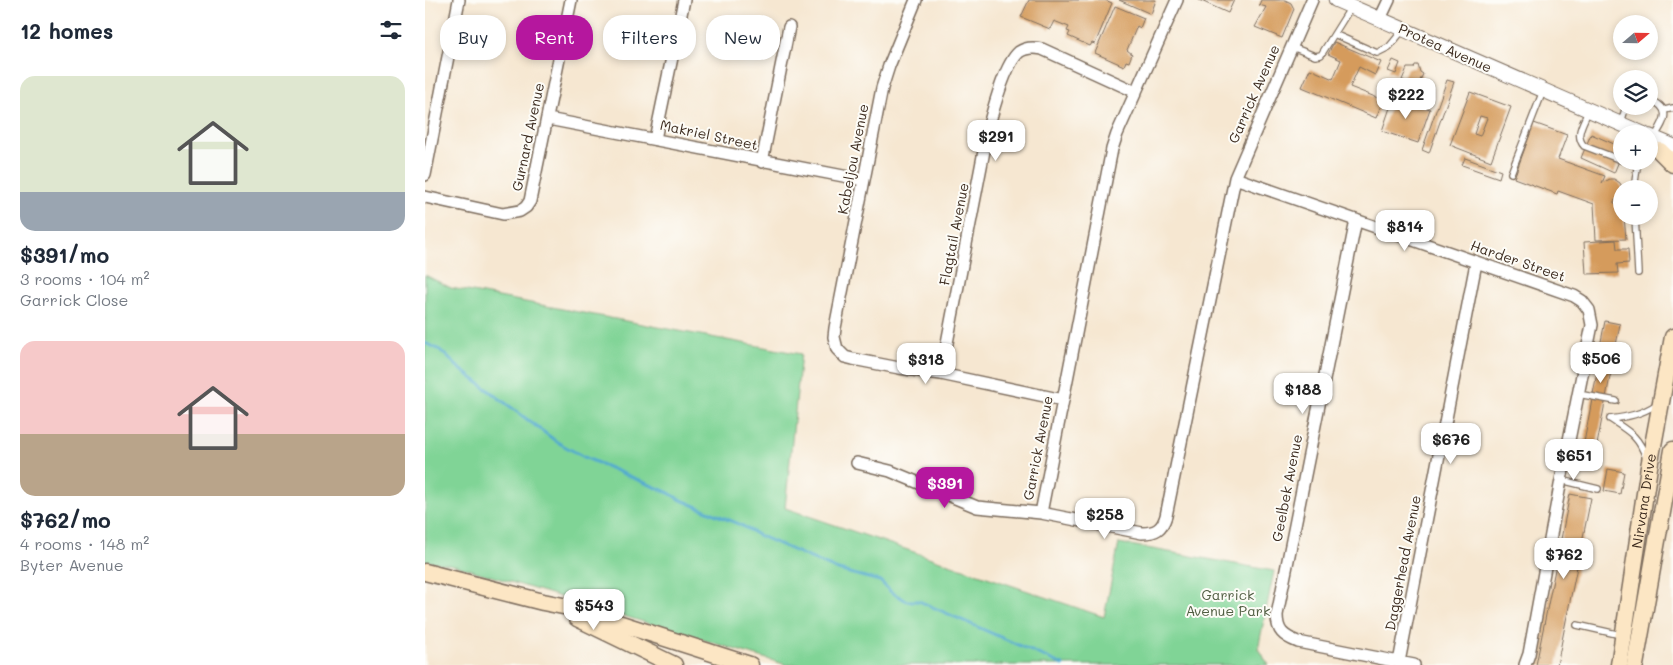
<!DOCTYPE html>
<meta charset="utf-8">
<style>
:root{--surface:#fff;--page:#f2f2f3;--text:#1f2937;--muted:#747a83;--accent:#b5179e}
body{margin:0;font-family:Mali,sans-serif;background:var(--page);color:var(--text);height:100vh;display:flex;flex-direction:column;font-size:19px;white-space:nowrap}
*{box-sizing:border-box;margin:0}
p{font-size:16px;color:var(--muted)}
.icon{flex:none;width:28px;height:28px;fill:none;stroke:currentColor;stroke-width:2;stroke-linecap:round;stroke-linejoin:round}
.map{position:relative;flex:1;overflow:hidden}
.details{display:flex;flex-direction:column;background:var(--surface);width:425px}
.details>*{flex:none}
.hud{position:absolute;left:15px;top:15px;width:475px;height:45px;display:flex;gap:10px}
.needle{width:32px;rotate:70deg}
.controls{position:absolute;left:1188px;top:15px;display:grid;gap:10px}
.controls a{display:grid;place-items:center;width:45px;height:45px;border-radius:50%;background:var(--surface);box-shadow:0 2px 8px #0003;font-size:25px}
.price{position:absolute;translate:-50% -42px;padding:0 11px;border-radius:10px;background:#fff;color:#222;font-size:16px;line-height:32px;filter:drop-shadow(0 1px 2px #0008)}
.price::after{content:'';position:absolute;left:50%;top:30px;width:15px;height:11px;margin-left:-8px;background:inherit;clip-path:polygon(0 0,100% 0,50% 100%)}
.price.on{background:var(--accent);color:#fff}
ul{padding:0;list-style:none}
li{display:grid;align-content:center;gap:10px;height:265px;padding:0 20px}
li span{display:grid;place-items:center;height:155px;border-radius:15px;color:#555}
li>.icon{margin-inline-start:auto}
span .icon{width:90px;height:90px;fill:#fffc;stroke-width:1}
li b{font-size:21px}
h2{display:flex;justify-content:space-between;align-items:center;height:60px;padding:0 20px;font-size:21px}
.chip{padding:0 18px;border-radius:20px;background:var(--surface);box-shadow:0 2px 8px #0003;font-size:18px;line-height:45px}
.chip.on{background:var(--accent);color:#fff}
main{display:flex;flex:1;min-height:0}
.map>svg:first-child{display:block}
.green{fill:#80d496;stroke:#5e7f5a}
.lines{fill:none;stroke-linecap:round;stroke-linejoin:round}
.stream{stroke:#52aacf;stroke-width:3}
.building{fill:#d59b5c;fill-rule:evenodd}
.service-casing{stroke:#7c6c5d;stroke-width:8}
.minor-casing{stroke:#7c6c5d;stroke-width:14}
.tertiary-casing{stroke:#7c6c5d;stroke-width:16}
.secondary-casing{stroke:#7c6c5d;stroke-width:19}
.service{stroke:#fff;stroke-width:5.5}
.minor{stroke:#fff;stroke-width:11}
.tertiary{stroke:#fff;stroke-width:14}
.secondary{stroke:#fce6c4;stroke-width:16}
.labels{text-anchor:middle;stroke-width:4;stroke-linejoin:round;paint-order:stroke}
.street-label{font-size:14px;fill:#3b2a1e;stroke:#fdfcf7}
.park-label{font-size:14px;fill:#505d42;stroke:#fdfcf7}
</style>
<main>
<section class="details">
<h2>12 homes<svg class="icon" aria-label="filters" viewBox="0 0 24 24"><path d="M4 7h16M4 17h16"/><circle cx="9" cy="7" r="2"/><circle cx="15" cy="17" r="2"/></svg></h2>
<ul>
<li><span style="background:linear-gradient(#dfe7d0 75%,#9aa5b1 0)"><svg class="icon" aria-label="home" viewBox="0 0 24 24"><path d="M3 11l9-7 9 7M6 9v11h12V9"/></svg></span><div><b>$391/mo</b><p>3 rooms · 104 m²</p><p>Garrick Close</p></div></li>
<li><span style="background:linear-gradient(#f6c9c9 60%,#b9a48a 0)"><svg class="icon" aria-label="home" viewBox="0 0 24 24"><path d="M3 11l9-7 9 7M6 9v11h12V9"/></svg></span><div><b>$762/mo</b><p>4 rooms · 148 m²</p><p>Byter Avenue</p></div></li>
</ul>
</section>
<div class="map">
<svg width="1248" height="665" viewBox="0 0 1248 665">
<rect width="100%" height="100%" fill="#fdfcf7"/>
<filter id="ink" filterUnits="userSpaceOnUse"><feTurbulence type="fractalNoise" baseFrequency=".02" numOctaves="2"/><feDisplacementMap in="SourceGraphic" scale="10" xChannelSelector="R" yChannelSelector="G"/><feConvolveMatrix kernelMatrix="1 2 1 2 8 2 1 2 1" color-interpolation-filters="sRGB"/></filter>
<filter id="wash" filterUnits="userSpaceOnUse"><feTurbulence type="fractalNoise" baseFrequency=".0096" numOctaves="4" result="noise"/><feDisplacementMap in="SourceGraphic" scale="20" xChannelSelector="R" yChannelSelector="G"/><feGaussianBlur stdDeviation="1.12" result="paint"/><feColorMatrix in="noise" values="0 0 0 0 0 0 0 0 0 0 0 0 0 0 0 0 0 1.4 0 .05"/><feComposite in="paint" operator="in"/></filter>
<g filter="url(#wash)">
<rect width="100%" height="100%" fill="#f6e7d1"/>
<path class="green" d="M 0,275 L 26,288 L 376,354 L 360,508 L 679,617 L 694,543 L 849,571 L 833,649 L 844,665 L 362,665 L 29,565 L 0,561 Z"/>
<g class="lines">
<path class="stream" d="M 0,343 L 15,350 L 34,368 L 132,442 L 159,457 L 244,493 L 254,499 L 316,525 L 333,535 L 413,570 L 455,581 L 466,592 L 482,601 L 494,601 L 638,665"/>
</g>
<g id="blocks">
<path class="building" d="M 604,0 L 680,0 L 687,3 L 670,44 L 667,43 L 665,46 L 643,36 L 645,32 L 642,31 L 644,27 L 629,21 L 625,29 L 596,17 Z
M 694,0 L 731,0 L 726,14 Z
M 774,0 L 809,0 L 803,13 Z
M 836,0 L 860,0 L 866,3 L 869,9 L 857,38 L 830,27 L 841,7 L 834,5 Z
M 690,6 L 719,18 L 715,28 L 712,26 L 702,50 L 707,54 L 704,62 L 701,61 L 699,66 L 670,53 Z
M 909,42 L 956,62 L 950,75 L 934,67 L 925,87 L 958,100 L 951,118 L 877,87 L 885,69 L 908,79 L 916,60 L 903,54 Z
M 968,60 L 975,63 L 971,74 L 963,71 Z
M 990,65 L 993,65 L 995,72 L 998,74 L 993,85 L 991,84 L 991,86 L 977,80 L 982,68 L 989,68 Z
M 1022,80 L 1029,82 L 1004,153 L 997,150 Z
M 1045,92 L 1086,107 L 1066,161 L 1025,145 ZM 1055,116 L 1062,118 L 1055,136 L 1049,134 Z
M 969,96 L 1005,109 L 993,143 L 957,131 Z
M 1109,123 L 1142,135 L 1133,159 L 1180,176 L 1177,183 L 1185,179 L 1189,179 L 1195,183 L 1198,189 L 1196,189 L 1196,196 L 1189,201 L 1189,203 L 1196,203 L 1196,216 L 1199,216 L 1201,239 L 1171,240 L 1169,204 L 1133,191 L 1132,194 L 1089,178 Z
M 1166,134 L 1196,147 L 1196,156 L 1189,173 L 1156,158 Z
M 1040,158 L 1076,171 L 1074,178 L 1037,165 Z
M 1191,240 L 1192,249 L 1203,249 L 1204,263 L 1192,264 L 1193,273 L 1161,274 L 1159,242 Z
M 1180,321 L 1195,324 L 1171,450 L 1158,448 L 1174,362 L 1172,362 Z
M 1183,469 L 1199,472 L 1195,494 L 1179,491 Z
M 1145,494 L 1166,498 L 1132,665 L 1111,665 Z"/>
</g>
</g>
<g filter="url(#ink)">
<use href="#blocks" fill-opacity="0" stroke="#7c6c5d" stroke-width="1"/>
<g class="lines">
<defs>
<path id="service" d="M 909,34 L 952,53 L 964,47 L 978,30
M 867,47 L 890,56 L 896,55 L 926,7
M 1224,99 C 1248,109 1240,120 1229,138
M 1240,110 L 1248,108
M 1162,114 C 1157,125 1150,136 1159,146 L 1196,160
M 1196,123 L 1201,106
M 1201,161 L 1212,166
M 1086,173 L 1118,91
M 1209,189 L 1213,161
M 1210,216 L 1213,273
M 1153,394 L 1191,401
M 1185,419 C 1203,431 1214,436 1221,458
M 1185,419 C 1203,417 1217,414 1232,404
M 1136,480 L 1173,489
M 1152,625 L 1196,635"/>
<path id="minor" d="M 491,0 L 464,66 L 457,88 L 410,328 L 409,337 L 412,349 L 420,357 L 428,359 L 474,368 L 516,374 L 638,400
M 752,0 L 692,134 L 687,149 L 616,513 L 717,533 C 731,533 737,529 741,516 L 810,178 L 887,0
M 955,19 L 964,0
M 123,119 L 439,180
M 230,139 L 259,0
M 337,162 L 364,27
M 0,175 L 34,0
M 810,178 L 1149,296 L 1157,301 L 1164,310 L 1167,325 L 1136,480 L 1104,654 L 1100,665
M 0,197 L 78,214 L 95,211 L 101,207 L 105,201 L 146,0
M 931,220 L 852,615 C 852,631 858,636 873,642 L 989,665
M 516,374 L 564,125 C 569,107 580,64 594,52 C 601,47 608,47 617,49 L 711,92
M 432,463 L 465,471 L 552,507 L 616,513
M 974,662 L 1051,263"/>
<path id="tertiary" d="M 911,0 L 1219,134
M 1224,136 L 1248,146
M 1224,145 L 1245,155"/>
<g id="secondary">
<path d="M 1235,151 L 1248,164"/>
<path d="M 0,572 L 118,602 L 143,607 L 325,665"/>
<path d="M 152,618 L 249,665"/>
<path id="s1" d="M 1194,665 L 1224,467 L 1248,337"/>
<path d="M 1210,665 L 1248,450"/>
</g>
</defs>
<use href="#service" class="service-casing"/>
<use href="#minor" class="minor-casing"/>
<use href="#tertiary" class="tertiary-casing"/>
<use href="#secondary" class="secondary-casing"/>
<use href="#service" class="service"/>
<use href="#minor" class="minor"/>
<use href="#tertiary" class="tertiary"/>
<use href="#secondary" class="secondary"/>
</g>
</g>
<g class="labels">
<g class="street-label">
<text transform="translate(1020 48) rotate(24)" y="5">Protea Avenue</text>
<text transform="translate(829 94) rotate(-66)" y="5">Garrick Avenue</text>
<text transform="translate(284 135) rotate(12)" y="5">Makriel Street</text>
<text transform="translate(103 137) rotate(-78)" y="5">Gurnard Avenue</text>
<text transform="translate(428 159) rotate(-79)" y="5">Kabeljou Avenue</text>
<text transform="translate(529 234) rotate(-79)" y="5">Flagtail Avenue</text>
<text transform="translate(1093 261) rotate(19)" y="5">Harder Street</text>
<text transform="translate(613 448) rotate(-79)" y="5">Garrick Avenue</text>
<text transform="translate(862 488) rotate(-79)" y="5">Geelbek Avenue</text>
<text dy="5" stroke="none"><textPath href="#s1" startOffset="166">Nirvana Drive</textPath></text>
<text transform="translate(978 563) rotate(-79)" y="5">Daggerhead Avenue</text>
</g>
<g class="park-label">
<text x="803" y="600">Garrick<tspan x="803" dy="16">Avenue Park</tspan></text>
</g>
</g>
</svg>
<div class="controls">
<a><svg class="needle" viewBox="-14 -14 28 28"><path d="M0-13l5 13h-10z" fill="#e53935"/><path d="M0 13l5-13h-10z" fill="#747a83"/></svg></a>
<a><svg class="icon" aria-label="layers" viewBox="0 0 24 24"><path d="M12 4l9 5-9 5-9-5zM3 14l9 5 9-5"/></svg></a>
<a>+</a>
<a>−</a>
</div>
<b class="price" style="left:981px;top:120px">$222</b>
<b class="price" style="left:571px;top:162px">$291</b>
<b class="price" style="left:980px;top:252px">$814</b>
<b class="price" style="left:1176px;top:384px">$506</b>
<b class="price" style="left:501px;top:385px">$318</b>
<b class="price" style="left:878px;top:415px">$188</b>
<b class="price" style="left:1026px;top:465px">$676</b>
<b class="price" style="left:1149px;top:481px">$651</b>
<b class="price on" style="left:520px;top:509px">$391</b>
<b class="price" style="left:680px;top:540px">$258</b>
<b class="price" style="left:1139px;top:580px">$762</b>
<b class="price" style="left:169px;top:631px">$543</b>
<div class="hud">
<a class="chip">Buy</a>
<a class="chip on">Rent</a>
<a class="chip">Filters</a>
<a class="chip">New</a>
</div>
</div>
</main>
